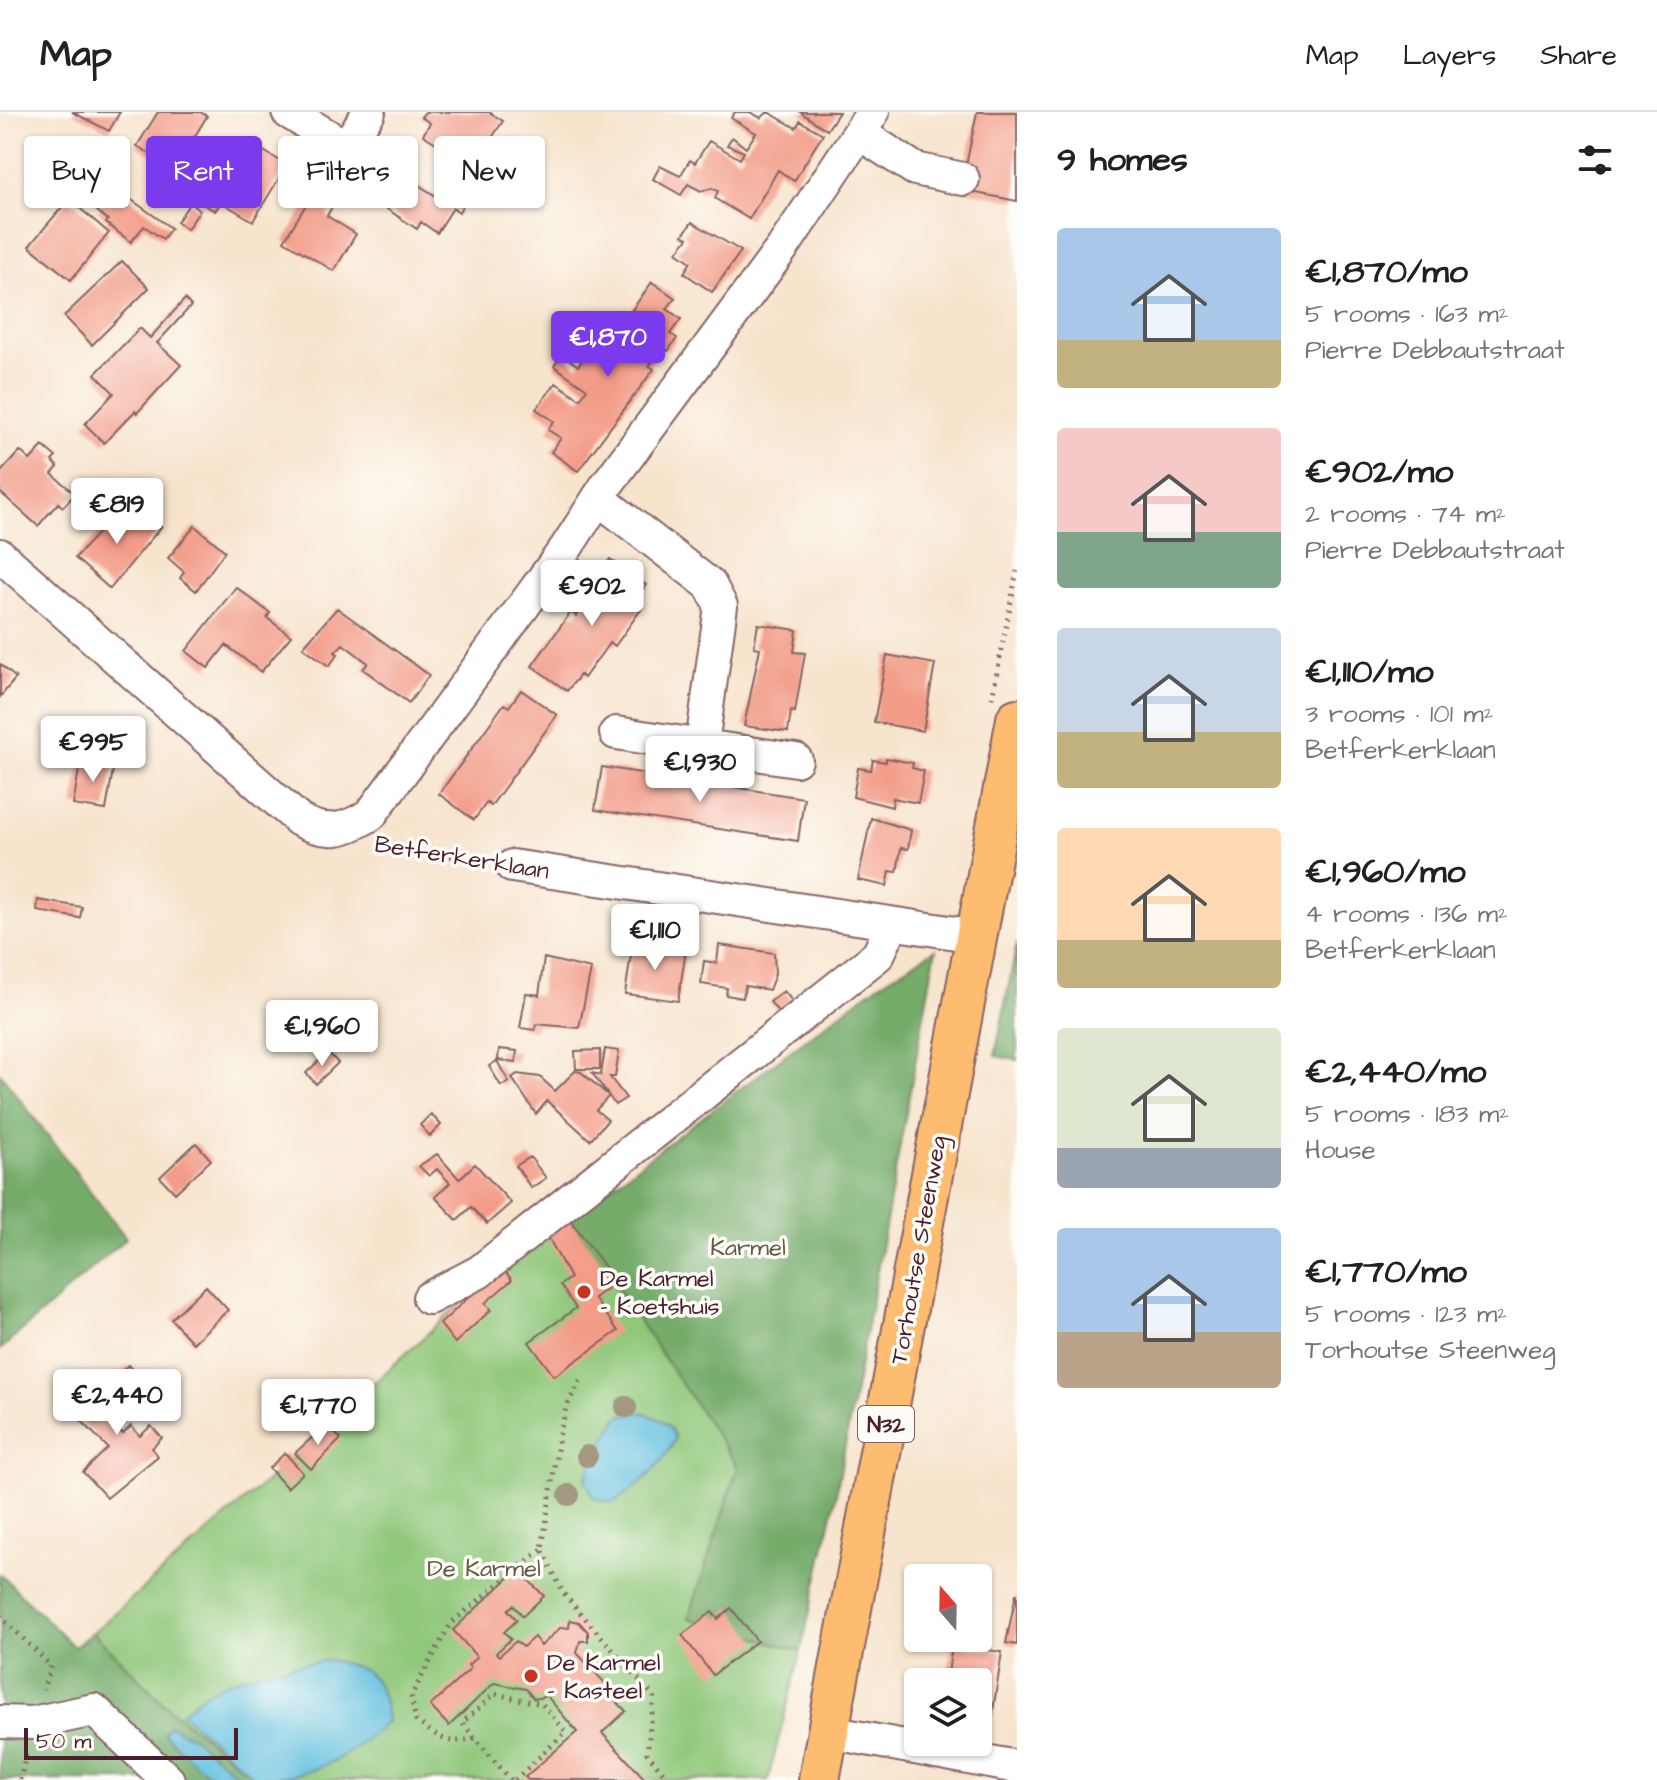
<!DOCTYPE html>
<meta charset="utf-8">
<style>
:root{--surface:#fff;--page:#f2f2f2;--text:#202124;--muted:#757577;--line:#e0e0e0;--accent:#7c3aed}
body{margin:0;font-family:"Architects Daughter",sans-serif;background:var(--page);color:var(--text);height:100vh;display:flex;flex-direction:column;font-size:30px;white-space:nowrap}
*{box-sizing:border-box;margin:0}
p{font-size:26px;color:var(--muted)}
.icon{flex:none;width:44px;height:44px;fill:none;stroke:currentColor;stroke-width:2;stroke-linecap:round;stroke-linejoin:round}
.map{position:relative;flex:1;overflow:hidden}
.details{display:flex;flex-direction:column;background:var(--surface);width:640px}
.details>*{flex:none}
.top-card{position:absolute;left:24px;top:24px;width:760px;height:72px;display:flex;gap:16px}
.needle{width:52px;rotate:340deg}
.buttons{position:absolute;left:904px;top:1452px;display:grid;gap:16px}
.buttons a{display:grid;place-items:center;width:88px;height:88px;border-radius:8px;background:var(--surface);box-shadow:0 2px 6px #0004;font-size:40px}
.scale{position:absolute;left:24px;bottom:20px;width:214px;box-sizing:border-box;padding-left:8px;border:4px solid #4a1f2b;border-top:0;font-size:22px;line-height:28px;white-space:nowrap;color:#4a1f2b;-webkit-text-stroke:6px #fdfcf7;paint-order:stroke}
.price{position:absolute;translate:-50% -68px;padding:0 18px;border-radius:8px;background:#fff;color:#222;font-size:26px;line-height:52px;filter:drop-shadow(0 2px 4px #0008)}
.price::after{content:'';position:absolute;left:50%;top:48px;width:24px;height:18px;margin-left:-12px;background:inherit;clip-path:polygon(0 0,100% 0,50% 100%)}
.price.selected{background:var(--accent);color:#fff}
ul{padding:0;list-style:none}
li{display:flex;align-items:center;gap:24px;height:200px;padding:0 40px}
li span{display:grid;place-items:center;flex:none;width:224px;height:160px;border-radius:8px;color:#555}
li>.icon{margin-inline-start:auto}
span .icon{width:96px;height:96px;fill:#fffc;stroke-width:1}
li b{font-size:34px}
h2{display:flex;justify-content:space-between;align-items:center;height:96px;padding:0 40px;font-size:34px}
.pill{padding:0 28px;border-radius:8px;background:var(--surface);box-shadow:0 2px 6px #0004;font-size:28px;line-height:72px}
.pill.selected{background:var(--accent);color:#fff}
header{display:flex;align-items:center;gap:48px;box-sizing:border-box;height:112px;padding:0 40px;background:var(--surface);border-bottom:2px solid var(--line)}
header strong{font-size:38px}
nav{display:flex;gap:44px;margin-inline-start:auto;font-size:28px}
main{display:flex;flex:1;min-height:0}
.map>svg:first-child{display:block}
.green{fill:#90c87a;stroke:#6d7452;stroke-width:2}
.forest{fill:#74ac6a;stroke:#5f664a;stroke-width:2}
.water{fill:#61bfdf;stroke:#566f85;stroke-width:2}
.building{fill:#f39d89}
.lines{fill:none;stroke-linecap:round;stroke-linejoin:round}
.minor-casing{stroke:#876464;stroke-width:36}
.major-casing{stroke:#876464;stroke-width:44}
.path{stroke:#876464;stroke-width:5;stroke-dasharray:2 6;stroke-linecap:butt}
.minor{stroke:#fff;stroke-width:32}
.major{stroke:#fdbc70;stroke-width:40}
.tree{fill:#a59883}
.poi-dot{fill:#c8321e;stroke:#fdfcf7;stroke-width:3}
.labels{text-anchor:middle;stroke-width:7;stroke-linejoin:round;paint-order:stroke}
.shield{fill:#fdfcf7;stroke:#806168;stroke-width:2}
.shield-label{font-size:22px;font-weight:bold;fill:#4a1f2b}
.street-label{font-size:24px;fill:#4a1f2b;stroke:#fdfcf7}
.park-label{font-size:24px;fill:#625a47;stroke:#fdfcf7}
.poi-label{font-size:24px;fill:#4a1f2b;stroke:#fdfcf7;text-anchor:start}
</style>
<header>
<strong>Map</strong>
<nav><a>Map</a><a>Layers</a><a>Share</a></nav>
</header>
<main>
<div class="map">
<svg width="1017" height="1668" viewBox="0 0 1017 1668">
<rect width="100%" height="100%" fill="#fdfcf7"/>
<filter id="ink" filterUnits="userSpaceOnUse"><feTurbulence type="fractalNoise" baseFrequency=".0125" numOctaves="2"/><feDisplacementMap in="SourceGraphic" scale="16" xChannelSelector="R" yChannelSelector="G"/><feConvolveMatrix kernelMatrix="1 2 1 2 8 2 1 2 1" color-interpolation-filters="sRGB"/></filter>
<filter id="wash" filterUnits="userSpaceOnUse"><feTurbulence type="fractalNoise" baseFrequency=".006" numOctaves="4" result="noise"/><feDisplacementMap in="SourceGraphic" scale="32" xChannelSelector="R" yChannelSelector="G"/><feGaussianBlur stdDeviation="1.8" result="paint"/><feColorMatrix in="noise" values="0 0 0 0 0 0 0 0 0 0 0 0 0 0 0 0 0 1.4 0 .05"/><feComposite in="paint" operator="in"/></filter>
<g filter="url(#wash)">
<rect width="100%" height="100%" fill="#f7e4cd"/>
<path class="green" d="M 574,1102 L 738,1355 L 689,1506 L 801,1539 L 768,1668 L 257,1668 L 165,1593 L 93,1520 L 275,1362 L 474,1179 Z"/>
<path class="forest" d="M 1017,831 L 1017,948 L 995,944 Z
M 936,837 L 835,1388 L 801,1539 L 689,1506 L 738,1355 L 569,1106 L 878,873 Z
M 0,961 L 126,1126 L 0,1238 Z
M 0,1462 L 74,1535 L 93,1520 L 165,1593 L 257,1668 L 0,1668 Z"/>
<path class="water" d="M 642,1300 C 658,1307 670,1309 675,1327 C 662,1354 638,1375 612,1391 L 594,1386 L 585,1367 L 598,1336 L 620,1304 Z
M 330,1548 C 373,1558 381,1564 387,1609 C 347,1648 311,1666 255,1666 L 182,1601 C 221,1560 277,1556 330,1548 Z
M 169,1614 L 191,1624 L 243,1668 C 202,1668 193,1648 164,1622 Z"/>
<g id="blocks">
<path class="building" d="M 72,0 L 120,0 L 109,19 Z
M 158,0 L 200,0 L 207,4 L 175,57 L 137,34 Z
M 425,0 L 489,0 L 503,9 L 480,44 L 465,35 L 449,44 L 444,36 L 423,23 L 430,11 L 421,5 Z
M 735,0 L 750,0 L 761,6 L 768,0 L 796,16 L 800,9 L 823,22 L 794,69 L 778,58 L 749,107 L 719,89 L 715,86 L 718,79 L 712,76 L 701,79 L 688,72 L 681,83 L 653,67 L 660,54 L 680,64 L 690,48 L 695,51 L 709,29 L 740,47 L 744,40 L 727,33 L 732,25 L 746,36 L 756,21 L 731,6 Z
M 800,0 L 839,0 L 827,18 Z
M 977,0 L 1017,0 L 1017,89 L 961,78 Z
M 252,32 L 287,53 L 253,109 L 221,90 L 215,99 L 199,90 L 218,60 L 231,68 Z
M 390,55 L 436,84 L 442,73 L 466,89 L 459,100 L 453,96 L 437,121 L 421,110 L 417,117 L 378,91 L 382,84 L 375,79 Z
M 115,76 L 171,116 L 163,127 L 144,114 L 131,130 L 106,111 L 108,108 L 97,99 Z
M 316,76 L 336,87 L 327,104 L 356,122 L 334,159 L 284,129 Z
M 69,87 L 109,121 L 71,168 L 29,134 Z
M 190,91 L 200,98 L 187,117 L 177,110 Z
M 692,110 L 741,139 L 712,180 L 684,161 L 691,150 L 677,140 L 688,126 L 683,123 Z
M 122,149 L 149,176 L 92,233 L 64,204 Z
M 652,170 L 675,186 L 667,197 L 681,207 L 670,222 L 677,226 L 668,239 L 646,224 L 639,234 L 655,245 L 649,254 L 654,257 L 578,359 L 551,340 L 561,326 L 548,318 L 554,309 L 536,297 L 556,271 L 580,287 L 587,277 L 554,254 L 562,242 L 578,254 L 593,233 L 602,240 Z
M 185,187 L 191,194 L 157,231 L 181,253 L 137,301 L 135,299 L 104,331 L 85,312 L 114,281 L 95,262 L 140,216 L 150,226 Z
M 43,334 L 56,345 L 52,349 L 58,355 L 52,362 L 75,382 L 63,395 L 58,391 L 38,414 L 0,380 L 0,361 L 20,339 L 30,348 Z
M 122,395 L 140,409 L 145,402 L 161,415 L 110,477 L 75,446 Z
M 195,414 L 225,439 L 196,479 L 180,466 L 184,460 L 168,446 Z
M 610,447 L 646,473 L 633,490 L 642,496 L 615,534 L 610,530 L 584,566 L 580,563 L 567,579 L 532,554 L 571,500 L 576,504 L 594,480 L 601,469 L 597,466 Z
M 236,475 L 270,501 L 267,506 L 291,524 L 261,560 L 226,533 L 208,556 L 186,539 Z
M 337,496 L 429,563 L 409,591 L 363,557 L 368,551 L 343,532 L 335,540 L 338,542 L 329,554 L 303,535 Z
M 758,512 L 797,518 L 794,540 L 805,541 L 795,600 L 791,599 L 788,620 L 744,614 L 760,536 L 754,535 Z
M 887,543 L 935,552 L 923,619 L 874,610 Z
M 0,552 L 16,566 L 0,585 Z
M 521,578 L 557,603 L 491,694 L 487,690 L 474,708 L 439,682 L 504,592 L 509,595 Z
M 81,646 L 114,652 L 106,698 L 73,693 Z
M 886,646 L 913,651 L 912,656 L 924,659 L 918,691 L 893,686 L 892,695 L 853,685 L 858,656 L 871,658 L 873,648 L 886,650 Z
M 602,655 L 804,686 L 798,729 L 595,698 Z
M 871,706 L 911,718 L 908,737 L 901,736 L 897,760 L 890,759 L 887,774 L 858,768 Z
M 38,788 L 82,795 L 80,806 L 37,799 Z
M 633,830 L 686,838 L 678,889 L 625,882 Z
M 719,833 L 774,841 L 775,862 L 769,878 L 745,874 L 743,886 L 726,883 L 727,876 L 701,872 L 704,849 L 717,851 Z
M 544,846 L 591,857 L 579,916 L 536,912 L 535,918 L 520,916 L 526,881 L 539,883 Z
M 784,879 L 793,890 L 779,901 L 770,890 Z
M 499,937 L 517,939 L 516,950 L 498,948 Z
M 605,937 L 619,939 L 615,965 L 610,965 L 626,986 L 615,993 L 609,984 L 596,998 L 608,1008 L 590,1028 L 547,989 L 536,1002 L 512,966 L 517,962 L 540,965 L 555,979 L 575,959 L 581,960 L 609,984 L 592,961 L 601,963 Z
M 600,938 L 600,957 L 576,957 L 575,939 Z
M 328,940 L 338,951 L 316,972 L 306,961 Z
M 497,949 L 509,970 L 501,974 L 489,954 Z
M 431,1002 L 441,1013 L 430,1024 L 420,1013 Z
M 196,1031 L 211,1048 L 175,1081 L 160,1065 Z
M 437,1042 L 459,1067 L 475,1052 L 511,1091 L 487,1112 L 471,1095 L 457,1108 L 435,1085 L 450,1071 L 437,1057 L 429,1064 L 419,1054 Z
M 530,1045 L 546,1066 L 531,1076 L 516,1054 Z
M 569,1106 L 616,1170 L 594,1186 L 618,1219 L 554,1264 L 529,1230 L 576,1196 L 560,1173 L 570,1166 L 543,1115 Z
M 501,1155 L 512,1168 L 485,1191 L 491,1198 L 455,1231 L 440,1212 Z
M 206,1174 L 228,1198 L 193,1231 L 171,1207 Z
M 128,1253 L 142,1269 L 106,1304 L 123,1322 L 131,1314 L 140,1324 L 151,1314 L 162,1326 L 152,1336 L 158,1344 L 107,1386 L 83,1360 L 108,1336 L 76,1303 Z
M 326,1313 L 341,1327 L 311,1357 L 295,1341 Z
M 285,1341 L 303,1361 L 287,1376 L 269,1356 Z
M 518,1457 L 544,1484 L 523,1504 L 513,1493 L 508,1498 L 517,1508 L 504,1520 L 511,1527 L 496,1541 L 499,1544 L 516,1529 L 523,1535 L 534,1525 L 541,1534 L 561,1515 L 569,1516 L 570,1508 L 579,1510 L 588,1520 L 588,1529 L 580,1529 L 577,1541 L 618,1585 L 615,1588 L 626,1599 L 602,1621 L 646,1668 L 528,1668 L 525,1665 L 577,1620 L 547,1584 L 534,1587 L 526,1577 L 494,1571 L 449,1614 L 430,1594 L 471,1556 L 468,1553 L 477,1545 L 453,1518 Z
M 1016,1482 L 1017,1482 L 1017,1533 L 1006,1531 Z
M 731,1496 L 757,1529 L 713,1563 L 682,1523 L 712,1500 L 718,1507 Z
M 952,1533 L 1002,1540 L 992,1606 L 978,1604 L 978,1570 L 947,1570 Z"/>
</g>
</g>
<g filter="url(#ink)">
<use href="#blocks" fill-opacity="0" stroke="#876464" stroke-width="2"/>
<g class="lines">
<defs>
<path id="minor" d="M 288,0 L 346,35 L 369,0
M 859,21 L 915,57 L 963,67
M 598,386 L 710,473 L 721,494 L 702,632
M 0,443 L 299,708 C 327,723 345,719 371,702 L 566,436 L 608,371 L 783,135 L 873,0
M 616,621 L 796,648
M 512,754 L 976,824
M 429,1186 L 479,1160 L 878,843 L 892,813
M 0,1610 L 32,1611 L 94,1598 L 168,1668
M 829,1620 L 1017,1655"/>
<path id="major" d="M 819,1668 L 1017,607"/>
</defs>
<use href="#minor" class="minor-casing"/>
<use href="#major" class="major-casing"/>
<path class="path" d="M 992,586 L 1017,459
M 379,733 L 483,749
M 580,1269 L 566,1296 L 559,1325 L 542,1437 L 563,1481 L 654,1585 L 647,1641 L 669,1668
M 0,1504 L 51,1554 L 43,1578
M 475,1626 C 445,1634 441,1626 416,1609 L 411,1584 L 451,1511 L 542,1437
M 20,1668 L 27,1638
M 511,1668 L 462,1611 L 495,1582 L 542,1592 L 566,1620 L 515,1668"/>
<use href="#minor" class="minor"/>
<use href="#major" class="major"/>
</g>
<g class="tree">
<circle cx="626" cy="1295" r="11"/>
<circle cx="587" cy="1344" r="11"/>
<circle cx="569" cy="1383" r="11"/>
</g>
</g>
<g class="poi-dot">
<circle cx="584" cy="1180" r="8"/>
<circle cx="531" cy="1564" r="8"/>
</g>
<g class="labels">
<rect class="shield" x="858" y="1294" width="56" height="36" rx="6"/>
<g class="shield-label">
<text x="886" y="1320">N32</text>
</g>
<g class="street-label">
<text transform="translate(462 745) rotate(9)" y="8">Betferkerklaan</text>
<text transform="translate(918 1138) rotate(-80)" y="8">Torhoutse Steenweg</text>
</g>
<g class="park-label">
<text x="748" y="1143">Karmel</text>
<text x="484" y="1464">De Karmel</text>
</g>
<g class="poi-label">
<text x="600" y="1174">De Karmel<tspan x="600" dy="28">- Koetshuis</tspan></text>
<text x="547" y="1558">De Karmel<tspan x="547" dy="28">- Kasteel</tspan></text>
</g>
</g>
</svg>
<div class="buttons">
<a><svg class="needle" viewBox="-14 -14 28 28"><path d="M0-13l5 13h-10z" fill="#e53935"/><path d="M0 13l5-13h-10z" fill="#757577"/></svg></a>
<a><svg class="icon" aria-label="layers" viewBox="0 0 24 24"><path d="M12 4l9 5-9 5-9-5zM3 14l9 5 9-5"/></svg></a>
</div>
<div class="scale">50 m</div>
<b class="price selected" style="left:608px;top:267px">€1,870</b>
<b class="price" style="left:117px;top:434px">€819</b>
<b class="price" style="left:592px;top:516px">€902</b>
<b class="price" style="left:93px;top:672px">€995</b>
<b class="price" style="left:700px;top:692px">€1,930</b>
<b class="price" style="left:655px;top:860px">€1,110</b>
<b class="price" style="left:322px;top:956px">€1,960</b>
<b class="price" style="left:117px;top:1325px">€2,440</b>
<b class="price" style="left:318px;top:1335px">€1,770</b>
<div class="top-card">
<a class="pill">Buy</a>
<a class="pill selected">Rent</a>
<a class="pill">Filters</a>
<a class="pill">New</a>
</div>
</div>
<section class="details">
<h2>9 homes<svg class="icon" aria-label="filters" viewBox="0 0 24 24"><path d="M4 7h16M4 17h16"/><circle cx="9" cy="7" r="2"/><circle cx="15" cy="17" r="2"/></svg></h2>
<ul>
<li><span style="background:linear-gradient(#a9c7e8 70%,#c2b280 0)"><svg class="icon" aria-label="home" viewBox="0 0 24 24"><path d="M3 11l9-7 9 7M6 9v11h12V9"/></svg></span><div><b>€1,870/mo</b><p>5 rooms · 163 m²</p><p>Pierre Debbautstraat</p></div></li>
<li><span style="background:linear-gradient(#f6c9c9 65%,#7fa58c 0)"><svg class="icon" aria-label="home" viewBox="0 0 24 24"><path d="M3 11l9-7 9 7M6 9v11h12V9"/></svg></span><div><b>€902/mo</b><p>2 rooms · 74 m²</p><p>Pierre Debbautstraat</p></div></li>
<li><span style="background:linear-gradient(#c9d6e8 65%,#c2b280 0)"><svg class="icon" aria-label="home" viewBox="0 0 24 24"><path d="M3 11l9-7 9 7M6 9v11h12V9"/></svg></span><div><b>€1,110/mo</b><p>3 rooms · 101 m²</p><p>Betferkerklaan</p></div></li>
<li><span style="background:linear-gradient(#ffd9b3 70%,#c2b280 0)"><svg class="icon" aria-label="home" viewBox="0 0 24 24"><path d="M3 11l9-7 9 7M6 9v11h12V9"/></svg></span><div><b>€1,960/mo</b><p>4 rooms · 136 m²</p><p>Betferkerklaan</p></div></li>
<li><span style="background:linear-gradient(#dfe7d0 75%,#9aa5b1 0)"><svg class="icon" aria-label="home" viewBox="0 0 24 24"><path d="M3 11l9-7 9 7M6 9v11h12V9"/></svg></span><div><b>€2,440/mo</b><p>5 rooms · 183 m²</p><p>House</p></div></li>
<li><span style="background:linear-gradient(#a9c7e8 65%,#b9a48a 0)"><svg class="icon" aria-label="home" viewBox="0 0 24 24"><path d="M3 11l9-7 9 7M6 9v11h12V9"/></svg></span><div><b>€1,770/mo</b><p>5 rooms · 123 m²</p><p>Torhoutse Steenweg</p></div></li>
</ul>
</section>
</main>
